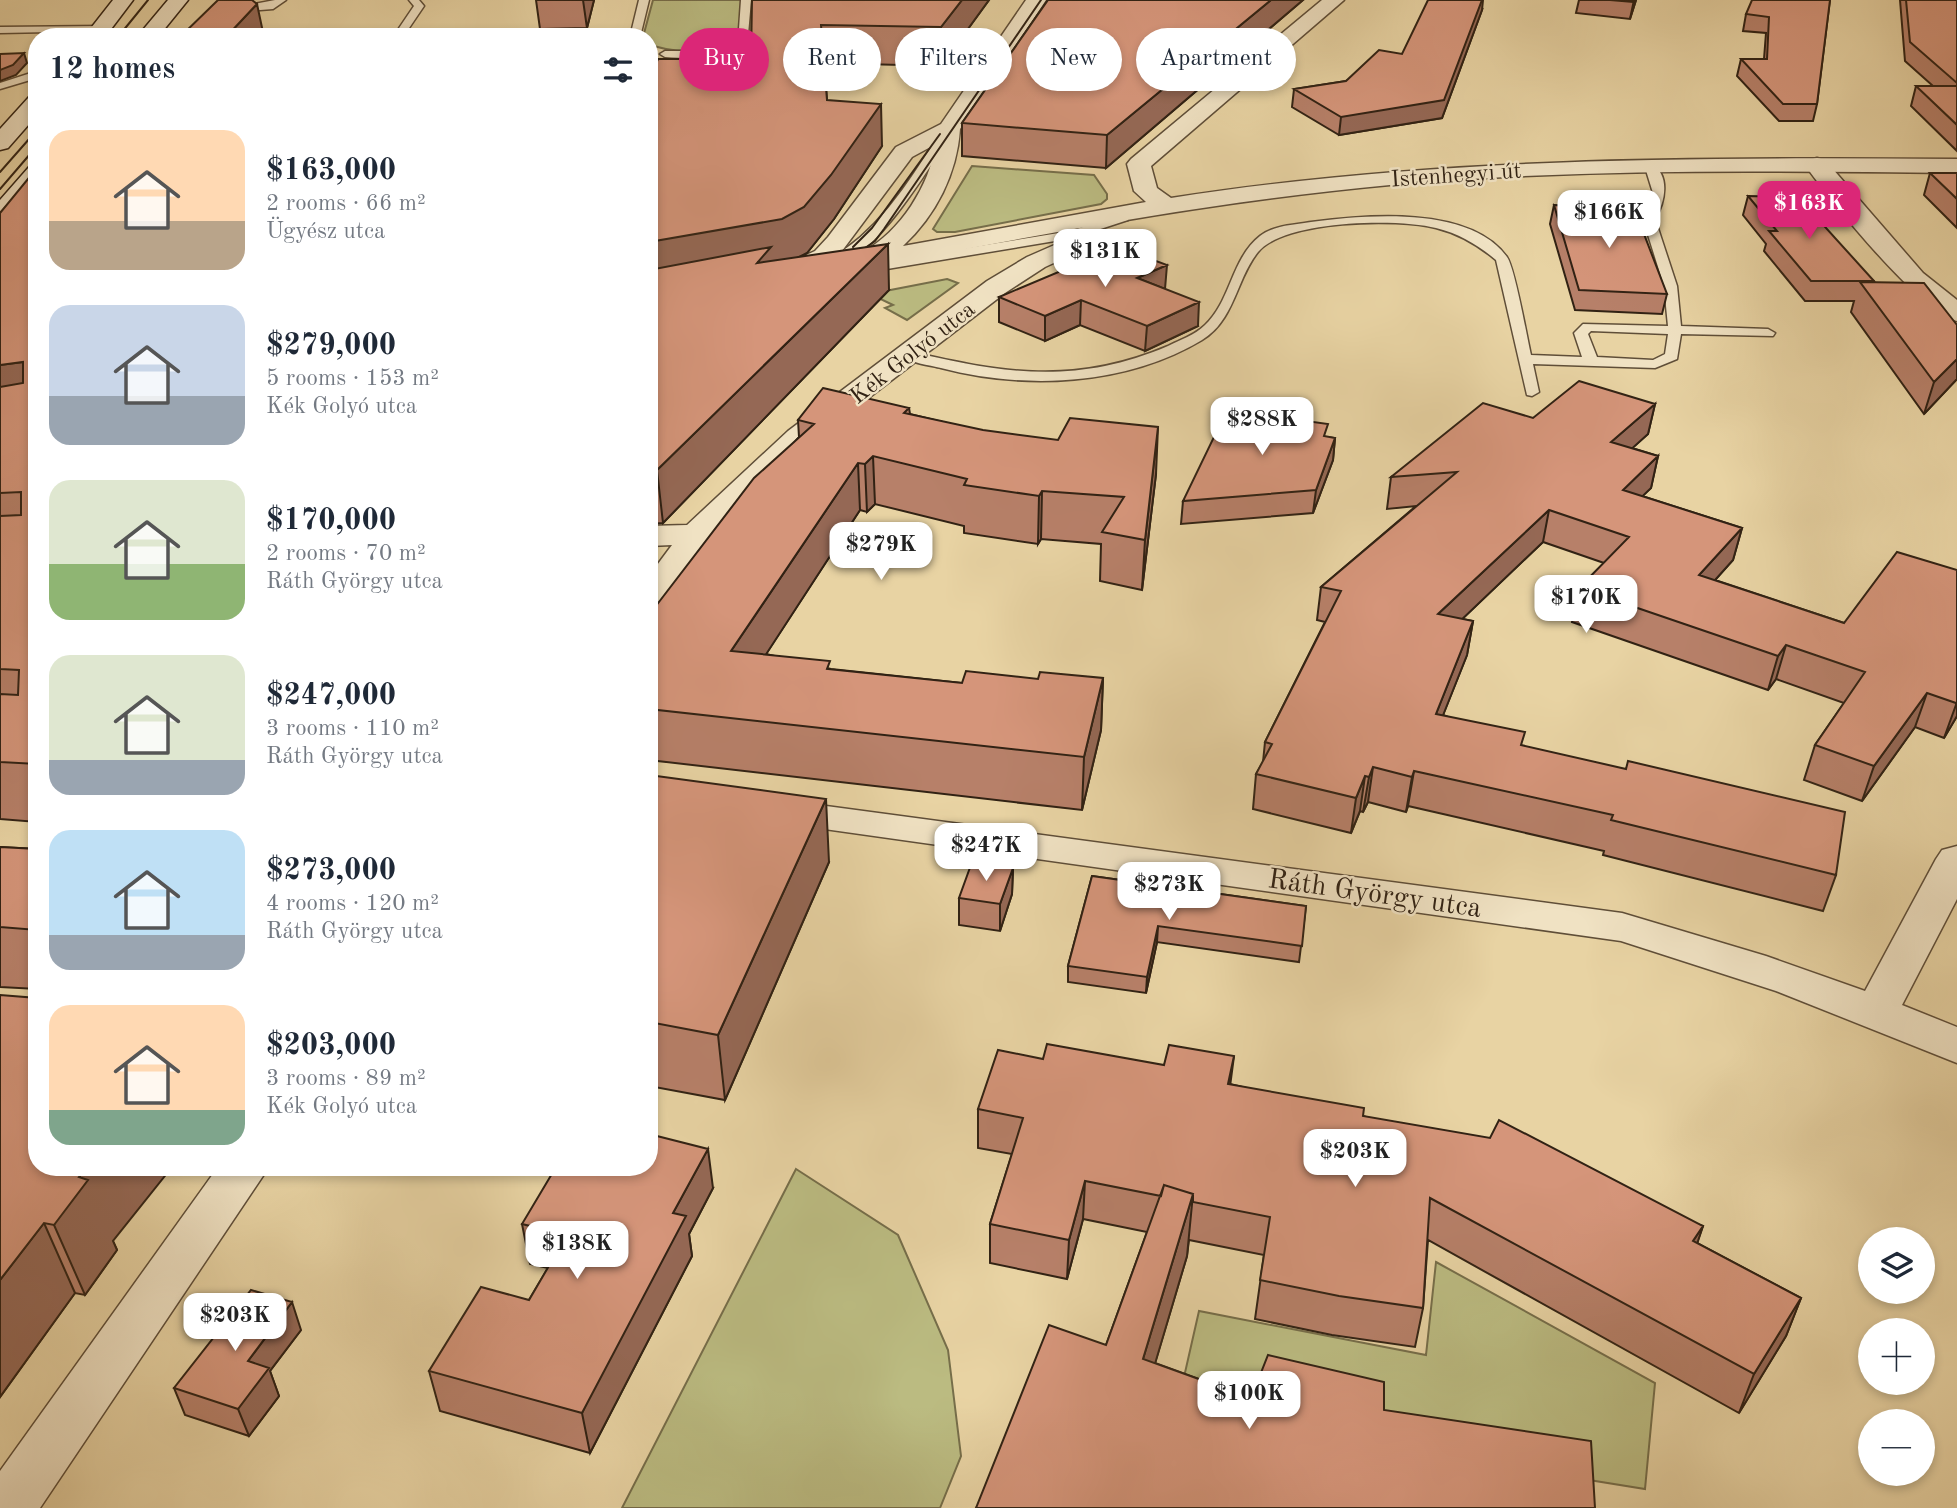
<!DOCTYPE html>
<meta charset="utf-8">
<style>
:root{--surface:#fff;--page:#f6f6f7;--text:#1f2937;--muted:#747a83;--accent:#db2777}
body{margin:0;font-family:"Old Standard TT",serif;background:var(--page);color:var(--text);height:100vh;display:flex;flex-direction:column;font-size:26px;white-space:nowrap}
*{box-sizing:border-box;margin:0}
p{font-size:23px;color:var(--muted)}
.icon{flex:none;width:38px;height:38px;fill:none;stroke:currentColor;stroke-width:2;stroke-linecap:round;stroke-linejoin:round}
.map{position:relative;flex:1;overflow:hidden}
.panel{position:absolute;left:28px;top:28px;width:630px;height:1148px;display:flex;flex-direction:column;background:var(--surface);border-radius:28px;box-shadow:0 4px 10px #0003}
.panel>*{flex:none}
.top-card{position:absolute;left:679px;top:28px;width:665px;height:63px;display:flex;gap:14px}
.controls{position:absolute;left:1858px;top:1227px;display:grid;gap:14px}
.controls a{display:grid;place-items:center;width:77px;height:77px;border-radius:50%;background:var(--surface);box-shadow:0 4px 10px #0003;font-size:35px}
.price{position:absolute;translate:-50% -60px;padding:0 16px;border-radius:14px;background:#fff;color:#222;font-size:23px;line-height:46px;filter:drop-shadow(0 2px 4px #0008)}
.price::after{content:'';position:absolute;left:50%;top:42px;width:21px;height:16px;margin-left:-10px;background:inherit;clip-path:polygon(0 0,100% 0,50% 100%)}
.price.current{background:var(--accent);color:#fff}
ul{padding:0;list-style:none}
li{display:flex;align-items:center;gap:21px;height:175px;padding:0 21px}
li span{display:grid;place-items:center;flex:none;width:196px;height:140px;border-radius:21px;color:#555}
li>.icon{margin-inline-start:auto}
span .icon{width:84px;height:84px;fill:#fffc;stroke-width:1}
li b{font-size:30px}
h2{display:flex;justify-content:space-between;align-items:center;height:84px;padding:0 21px;font-size:30px}
.tag{padding:0 24px;border-radius:32px;background:var(--surface);box-shadow:0 4px 10px #0003;font-size:24px;line-height:63px}
.tag.current{background:var(--accent);color:#fff}
.map>svg:first-child{display:block}
.green{fill:#bbbb81;stroke:#766e4a;stroke-width:2}
.lines{fill:none;stroke-linecap:round;stroke-linejoin:round}
.service-casing{stroke:#5f4e38;stroke-width:3}
.minor-casing{stroke:#5f4e38;stroke-width:3}
.tertiary-casing{stroke:#5f4e38;stroke-width:3}
.secondary-casing{stroke:#312214;stroke-width:3}
.service{fill:#f0e2c3;fill-rule:evenodd}
.minor{fill:#f0e2c3;fill-rule:evenodd}
.tertiary{fill:#f0e2c3;fill-rule:evenodd}
.secondary{fill:#f0e2c3;fill-rule:evenodd}
.tram{stroke:#312214;stroke-width:2}
.wall{fill:#b78069;stroke:#312214;stroke-width:2}
.shaded-wall{fill:#956855;stroke:#312214;stroke-width:2}
.building{fill:#d5957a;stroke:#312214;stroke-width:2}
.labels{text-anchor:middle;stroke-width:5;stroke-linejoin:round;paint-order:stroke}
.far-street-label{font-size:23px;fill:#312214;stroke:#f0e2c3}
.street-label{font-size:28px;fill:#312214;stroke:#f0e2c3}
</style>
<div class="map">
<svg width="1957" height="1508" viewBox="0 0 1957 1508">
<rect width="100%" height="100%" fill="#e8d3a3"/>
<filter id="stains"><feTurbulence type="fractalNoise" baseFrequency=".00286" numOctaves="4"/><feColorMatrix values="0 0 0 0 .2 0 0 0 0 .09 0 0 0 0 .02 0 0 0 .5 -.17"/></filter>
<radialGradient id="worn" r=".72"><stop offset=".6" stop-color="#630" stop-opacity="0"/><stop offset="1" stop-color="#630" stop-opacity=".3"/></radialGradient>
<path class="green" d="M 653,0 L 743,0 L 740,42 C 711,51 678,56 649,44 L 649,37 L 643,37 Z
M 972,166 L 1094,175 L 1107,194 L 1107,199 L 1101,204 L 955,232 L 937,232 L 933,229 Z
M 947,279 L 958,283 L 907,320 L 885,308 L 893,305 L 870,294 Z
M 796,1169 L 898,1235 L 948,1350 L 961,1456 L 940,1508 L 622,1508 Z
M 1436,1262 L 1655,1383 L 1645,1489 L 1416,1452 L 1184,1377 L 1199,1311 L 1426,1355 Z"/>
<g class="lines">
<defs>
<path id="service" d="M 275,0 L 286,0 L 273,9 L 234,12 L 229,9 Z
M 409,0 L 419,0 L 424,6 L 403,37 L 393,37 L 414,6 Z
M 639,0 L 649,0 L 640,37 L 630,37 Z
M 741,0 L 751,0 L 747,46 C 721,60 694,59 665,57 L 660,54 L 665,51 L 715,51 L 738,43 Z
M 105,26 L 102,31 L 0,33 L 0,27 Z
M 37,71 L 37,78 L 0,89 L 0,83 Z
M 944,128 L 954,130 C 935,158 870,269 833,263 L 833,257 C 884,227 912,175 944,128 Z
M 1651,164 C 1671,174 1665,203 1655,219 L 1677,286 L 1681,326 L 1768,329 L 1775,333 L 1773,336 L 1681,334 L 1677,359 L 1655,368 L 1533,364 L 1539,392 L 1532,396 L 1527,395 L 1496,260 C 1478,245 1460,234 1436,228 C 1398,218 1284,220 1258,252 C 1236,279 1235,320 1202,340 C 1125,386 1025,390 941,368 C 929,365 910,363 901,355 L 908,351 C 1002,373 1074,386 1168,346 C 1180,340 1195,335 1205,325 C 1231,301 1231,259 1260,236 C 1274,225 1294,225 1311,222 C 1365,215 1470,205 1507,257 C 1515,268 1527,338 1531,355 L 1582,357 L 1574,333 L 1583,324 L 1668,326 L 1664,286 L 1644,222 L 1605,212 L 1611,208 L 1645,215 L 1653,193 L 1645,167 ZM 1591,331 L 1668,334 L 1665,354 L 1653,360 L 1597,357 L 1588,334 Z
M 1124,213 L 1128,214 L 1128,220 L 1073,238 L 863,273 L 857,269 L 863,265 L 1071,231 Z"/>
<path id="minor" d="M 1817,158 L 1825,160 L 1923,273 L 1957,300 L 1957,321 C 1920,312 1829,199 1805,165 L 1809,160 Z
M 1075,236 L 1084,239 L 1088,244 L 1084,249 L 1045,267 L 1005,293 L 810,443 L 708,542 L 661,607 L 649,610 L 649,576 L 672,545 L 649,546 L 649,526 L 687,525 L 788,431 L 987,281 L 1027,257 Z
M 774,799 L 1622,913 L 1766,956 L 1865,991 L 1936,859 L 1942,850 L 1957,846 L 1957,899 L 1902,1005 L 1957,1027 L 1957,1063 L 1776,991 L 1621,941 L 760,820 L 754,811 L 760,802 Z
M 218,1167 L 269,1167 L 40,1508 L 0,1508 L 0,1471 Z"/>
<path id="tertiary" d="M 1026,0 L 1046,0 L 960,129 C 957,174 936,215 903,246 L 1146,202 L 1134,191 L 1127,164 L 1131,159 L 1322,0 L 1344,0 L 1151,166 L 1157,188 L 1171,198 C 1432,157 1694,157 1957,159 L 1957,173 C 1768,171 1578,168 1390,185 C 1204,202 1021,238 837,274 L 828,271 L 824,266 L 798,277 L 789,275 L 785,269 L 789,263 L 815,251 L 828,237 L 896,147 L 941,124 ZM 936,144 C 929,186 901,231 863,252 C 855,256 844,257 836,259 L 912,157 Z"/>
<path id="secondary" d="M 113,0 L 133,0 L 105,37 L 84,37 Z
M 168,0 L 188,0 L 158,37 L 137,37 Z
M 37,96 L 37,115 L 8,148 L 0,150 L 0,129 L 29,97 Z
M 37,165 L 37,187 L 9,220 L 0,222 L 0,200 L 29,167 Z"/>
</defs>
<use href="#service" class="service-casing"/>
<use href="#minor" class="minor-casing"/>
<use href="#tertiary" class="tertiary-casing"/>
<use href="#secondary" class="secondary-casing"/>
<use href="#service" class="service"/>
<use href="#minor" class="minor"/>
<use href="#tertiary" class="tertiary"/>
<use href="#secondary" class="secondary"/>
<path class="tram" d="M 118,37 L 148,0
M 0,172 L 37,130
M 0,189 L 37,146
M 853,247 L 872,228 L 940,134
M 851,258 L 875,241 L 884,229 L 1041,0"/>
</g>
<path class="wall" d="M 536,0 L 594,0 L 587,28 L 540,29 Z
M 752,0 L 989,0 L 941,66 L 824,63 L 827,100 L 882,146 L 834,219 L 807,253 L 799,257 L 889,290 L 663,523 L 649,524 L 649,81 L 751,59 Z
M 1048,0 L 1303,0 L 1106,168 L 962,156 L 962,123 Z
M 1579,0 L 1636,0 L 1630,19 L 1576,13 Z
M 1830,0 L 1817,104 L 1813,121 L 1779,121 L 1737,76 L 1741,59 L 1764,59 L 1766,33 L 1743,31 L 1746,14 Z
M 1900,0 L 1957,0 L 1957,151 L 1911,106 L 1916,86 L 1933,86 L 1905,61 Z
M 1482,10 L 1442,118 L 1339,135 L 1292,107 L 1294,89 L 1346,81 L 1402,54 Z
M 1930,173 L 1957,173 L 1957,228 L 1924,195 Z
M 37,174 L 37,822 L 0,819 L 0,213 Z
M 1748,196 L 1874,281 L 1874,282 L 1957,325 L 1957,379 L 1924,414 L 1851,312 L 1854,301 L 1805,301 L 1764,251 L 1766,244 L 1743,215 Z
M 1554,205 L 1667,294 L 1662,314 L 1575,310 L 1550,224 Z
M 1165,289 L 1198,326 L 1145,351 L 1080,325 L 1045,341 L 999,322 L 999,297 Z
M 1655,404 L 1648,434 L 1632,448 L 1658,456 L 1651,488 L 1642,496 L 1742,528 L 1733,560 L 1715,580 L 1844,623 L 1957,570 L 1957,716 L 1944,738 L 1915,727 L 1862,801 L 1804,780 L 1815,745 L 1844,703 L 1776,679 L 1768,690 L 1572,622 L 1579,588 L 1604,563 L 1543,542 L 1462,619 L 1473,621 L 1467,655 L 1443,715 L 1522,746 L 1836,875 L 1823,911 L 1603,855 L 1604,851 L 1408,806 L 1406,812 L 1368,802 L 1363,812 L 1360,811 L 1351,833 L 1253,809 L 1256,774 L 1263,762 L 1265,742 L 1325,622 L 1317,620 L 1321,587 L 1416,506 L 1387,509 L 1391,477 L 1533,418 Z
M 909,408 L 910,414 L 1156,474 L 1142,590 L 1100,581 L 1101,544 L 1041,539 L 1038,544 L 964,533 L 964,526 L 875,504 L 867,512 L 860,510 L 766,654 L 831,669 L 962,683 L 1038,679 L 1103,678 L 1101,730 L 1082,810 L 649,760 L 649,615 L 799,437 L 798,420 Z
M 1327,437 L 1335,438 L 1333,460 L 1313,513 L 1181,524 L 1183,501 Z
M 649,775 L 829,862 L 725,1100 L 649,1086 Z
M 0,847 L 37,849 L 37,989 L 0,987 Z
M 1013,868 L 1012,894 L 1000,931 L 959,925 L 959,898 Z
M 1092,876 L 1306,906 L 1299,962 L 1157,942 L 1146,993 L 1068,982 L 1068,966 Z
M 0,995 L 117,1250 L 85,1295 L 75,1293 L 0,1397 Z
M 1043,1059 L 1230,1084 L 1363,1116 L 1703,1226 L 1697,1243 L 1801,1298 L 1786,1336 L 1739,1413 L 1428,1240 L 1423,1308 L 1415,1347 L 1332,1335 L 1255,1319 L 1264,1255 L 1189,1240 L 1187,1256 L 1155,1363 L 1251,1398 L 1384,1382 L 976,1508 L 1106,1345 L 1147,1232 L 1083,1219 L 1067,1279 L 990,1263 L 990,1224 L 1012,1154 L 978,1148 L 978,1109 Z
M 713,1188 L 689,1234 L 692,1256 L 590,1453 L 440,1411 L 429,1371 L 529,1300 L 548,1268 L 530,1264 L 522,1224 Z
M 301,1330 L 270,1371 L 279,1396 L 249,1436 L 185,1415 L 174,1388 Z"/>
<path class="shaded-wall" d="M 583,0 L 594,0 L 587,28 Z
M 962,0 L 989,0 L 941,66 L 941,27 Z
M 1271,0 L 1303,0 L 1106,168 L 1107,135 Z
M 1482,0 L 1483,0 L 1482,10 L 1442,118 L 1339,135 L 1341,117 Z
M 1634,0 L 1636,0 L 1630,19 Z
M 257,4 L 264,37 L 226,37 Z
M 24,53 L 27,63 L 16,75 L 0,81 L 0,70 Z
M 881,104 L 882,146 L 834,219 L 807,253 L 785,264 L 649,290 L 649,242 Z
M 888,244 L 889,290 L 663,523 L 657,470 Z
M 1167,265 L 1165,289 L 1137,278 Z
M 1081,300 L 1080,325 L 1045,341 L 1045,316 Z
M 1199,302 L 1198,326 L 1145,351 L 1147,326 Z
M 1957,359 L 1957,379 L 1924,414 L 1934,382 Z
M 23,362 L 37,406 L 0,417 L 0,365 Z
M 1655,404 L 1648,434 L 1605,473 L 1611,442 Z
M 1158,427 L 1156,474 L 1142,590 L 1145,540 Z
M 1335,438 L 1333,460 L 1313,513 L 1316,490 Z
M 873,456 L 875,504 L 867,512 L 865,464 Z
M 1658,456 L 1651,488 L 1616,522 L 1623,490 Z
M 858,463 L 860,510 L 735,702 L 731,651 Z
M 1042,491 L 1041,539 L 1038,544 L 1039,496 Z
M 1549,510 L 1543,542 L 1433,647 L 1438,614 Z
M 1742,528 L 1733,560 L 1690,608 L 1699,575 Z
M 1473,621 L 1467,655 L 1430,748 L 1436,714 Z
M 1786,645 L 1776,679 L 1768,690 L 1778,656 Z
M 1103,678 L 1101,730 L 1082,810 L 1084,757 Z
M 1927,693 L 1915,727 L 1862,801 L 1874,766 Z
M 1957,702 L 1957,716 L 1944,738 Z
M 1373,767 L 1368,802 L 1363,812 L 1369,777 Z
M 1414,771 L 1408,806 L 1406,812 L 1412,777 Z
M 1365,776 L 1360,811 L 1351,833 L 1356,798 Z
M 826,799 L 829,862 L 725,1100 L 718,1035 Z
M 1013,868 L 1012,894 L 1000,931 L 1000,904 Z
M 1158,926 L 1157,942 L 1146,993 L 1147,977 Z
M 1234,1056 L 1229,1094 L 1228,1084 Z
M 708,1149 L 713,1188 L 689,1234 L 692,1256 L 590,1453 L 582,1413 L 673,1213 Z
M 88,1167 L 172,1167 L 113,1241 L 117,1250 L 85,1295 L 54,1225 L 79,1177 Z
M 1085,1181 L 1083,1219 L 1067,1279 L 1069,1240 Z
M 1193,1194 L 1187,1256 L 1138,1421 L 1143,1359 Z
M 44,1223 L 75,1293 L 0,1397 L 0,1280 Z
M 1703,1226 L 1690,1265 L 1693,1241 Z
M 1801,1298 L 1786,1336 L 1739,1413 L 1754,1374 Z
M 292,1302 L 301,1330 L 270,1371 L 279,1396 L 249,1436 L 238,1409 L 248,1361 Z"/>
<path class="building" d="M 218,0 L 252,0 L 257,4 L 226,37 L 180,37 Z
M 752,0 L 962,0 L 941,27 L 821,25 L 827,100 L 881,104 L 831,175 L 804,207 L 782,219 L 649,242 L 649,81 L 658,59 L 751,59 Z
M 1048,0 L 1271,0 L 1107,135 L 962,123 Z
M 1428,0 L 1482,0 L 1444,100 L 1341,117 L 1294,89 L 1346,81 L 1379,50 L 1402,54 Z
M 1610,0 L 1634,0 L 1633,2 Z
M 1752,0 L 1830,0 L 1817,104 L 1783,104 L 1741,59 L 1767,59 L 1769,17 L 1746,14 Z
M 1906,0 L 1957,0 L 1957,83 L 1910,42 Z
M 24,53 L 13,65 L 0,70 L 0,54 Z
M 1916,86 L 1957,86 L 1957,125 Z
M 1930,173 L 1957,173 L 1957,199 Z
M 32,174 L 37,174 L 37,764 L 0,762 L 0,694 L 18,695 L 19,670 L 0,669 L 0,516 L 21,515 L 21,492 L 0,493 L 0,387 L 23,383 L 23,362 L 0,365 L 0,213 Z
M 1748,196 L 1798,197 L 1874,281 L 1811,281 L 1769,231 L 1777,231 Z
M 1554,205 L 1634,208 L 1667,294 L 1579,290 Z
M 888,244 L 657,470 L 649,471 L 649,270 L 771,247 L 757,263 Z
M 1118,247 L 1167,265 L 1137,278 L 1199,302 L 1147,326 L 1081,300 L 1045,316 L 999,297 Z
M 1860,282 L 1924,283 L 1957,325 L 1957,359 L 1934,382 Z
M 1579,381 L 1655,404 L 1611,442 L 1658,456 L 1623,490 L 1742,528 L 1699,575 L 1844,623 L 1897,552 L 1957,570 L 1957,702 L 1956,703 L 1927,693 L 1874,766 L 1815,745 L 1865,672 L 1786,645 L 1778,656 L 1579,588 L 1629,537 L 1549,510 L 1438,614 L 1473,621 L 1436,714 L 1525,732 L 1521,745 L 1626,769 L 1628,761 L 1845,812 L 1836,875 L 1611,820 L 1613,815 L 1414,771 L 1412,777 L 1373,767 L 1369,777 L 1365,776 L 1356,798 L 1256,774 L 1272,744 L 1265,742 L 1341,591 L 1321,587 L 1457,472 L 1391,477 L 1483,403 L 1533,418 Z
M 823,388 L 909,408 L 904,413 L 983,430 L 1058,440 L 1070,418 L 1158,427 L 1145,540 L 1102,532 L 1124,497 L 1042,491 L 1039,496 L 964,485 L 967,479 L 873,456 L 865,464 L 858,463 L 731,651 L 830,661 L 827,669 L 962,683 L 966,671 L 1038,679 L 1040,672 L 1103,678 L 1084,757 L 649,709 L 649,615 L 754,478 L 814,424 L 798,420 Z
M 1227,410 L 1328,424 L 1324,436 L 1335,438 L 1316,490 L 1183,501 Z
M 649,775 L 826,799 L 718,1035 L 649,1022 Z
M 0,847 L 37,849 L 37,930 L 0,927 Z
M 972,862 L 1013,868 L 1000,904 L 959,898 Z
M 1092,876 L 1306,906 L 1302,946 L 1158,926 L 1147,977 L 1068,966 Z
M 0,995 L 37,998 L 37,1167 L 88,1167 L 79,1177 L 88,1180 L 54,1225 L 44,1223 L 0,1280 Z
M 1047,1044 L 1164,1065 L 1169,1045 L 1234,1056 L 1228,1084 L 1364,1108 L 1363,1116 L 1490,1138 L 1499,1120 L 1703,1226 L 1693,1241 L 1801,1298 L 1754,1374 L 1430,1198 L 1423,1308 L 1339,1296 L 1260,1280 L 1270,1217 L 1193,1202 L 1193,1194 L 1164,1185 L 1161,1196 L 1085,1181 L 1069,1240 L 990,1224 L 1023,1118 L 978,1109 L 998,1050 L 1043,1059 Z
M 649,1134 L 708,1149 L 673,1213 L 686,1216 L 582,1413 L 429,1371 L 481,1287 L 529,1300 L 567,1235 L 522,1224 L 556,1167 L 649,1167 Z
M 1164,1185 L 1193,1194 L 1143,1359 L 1251,1398 L 1268,1355 L 1384,1382 L 1384,1410 L 1591,1441 L 1595,1508 L 976,1508 L 1049,1325 L 1106,1345 Z
M 251,1290 L 292,1302 L 248,1361 L 269,1368 L 238,1409 L 174,1388 Z"/>
<g class="labels">
<g class="far-street-label">
<text transform="translate(1456 174) rotate(-4)" y="8">Istenhegyi út</text>
<text transform="translate(912 352) rotate(-38)" y="8">Kék Golyó utca</text>
</g>
<g class="street-label">
<text transform="translate(1375 892) rotate(8)" y="10">Ráth György utca</text>
</g>
</g>
<rect width="100%" height="100%" filter="url(#stains)"/>
<rect width="100%" height="100%" fill="url(#worn)"/>
</svg>
<div class="controls">
<a><svg class="icon" aria-label="layers" viewBox="0 0 24 24"><path d="M12 4l9 5-9 5-9-5zM3 14l9 5 9-5"/></svg></a>
<a>+</a>
<a>−</a>
</div>
<b class="price current" style="left:1809px;top:241px">$163K</b>
<b class="price" style="left:1609px;top:250px">$166K</b>
<b class="price" style="left:1105px;top:289px">$131K</b>
<b class="price" style="left:1262px;top:457px">$288K</b>
<b class="price" style="left:881px;top:582px">$279K</b>
<b class="price" style="left:1586px;top:635px">$170K</b>
<b class="price" style="left:986px;top:883px">$247K</b>
<b class="price" style="left:1169px;top:922px">$273K</b>
<b class="price" style="left:1355px;top:1189px">$203K</b>
<b class="price" style="left:577px;top:1281px">$138K</b>
<b class="price" style="left:235px;top:1353px">$203K</b>
<b class="price" style="left:1249px;top:1431px">$100K</b>
<div class="top-card">
<a class="tag current">Buy</a>
<a class="tag">Rent</a>
<a class="tag">Filters</a>
<a class="tag">New</a>
<a class="tag">Apartment</a>
</div>
<section class="panel">
<h2>12 homes<svg class="icon" aria-label="filters" viewBox="0 0 24 24"><path d="M4 7h16M4 17h16"/><circle cx="9" cy="7" r="2"/><circle cx="15" cy="17" r="2"/></svg></h2>
<ul>
<li><span style="background:linear-gradient(#ffd9b3 65%,#b9a48a 0)"><svg class="icon" aria-label="home" viewBox="0 0 24 24"><path d="M3 11l9-7 9 7M6 9v11h12V9"/></svg></span><div><b>$163,000</b><p>2 rooms · 66 m²</p><p>Ügyész utca</p></div></li>
<li><span style="background:linear-gradient(#c9d6e8 65%,#9aa5b1 0)"><svg class="icon" aria-label="home" viewBox="0 0 24 24"><path d="M3 11l9-7 9 7M6 9v11h12V9"/></svg></span><div><b>$279,000</b><p>5 rooms · 153 m²</p><p>Kék Golyó utca</p></div></li>
<li><span style="background:linear-gradient(#dfe7d0 60%,#8fb573 0)"><svg class="icon" aria-label="home" viewBox="0 0 24 24"><path d="M3 11l9-7 9 7M6 9v11h12V9"/></svg></span><div><b>$170,000</b><p>2 rooms · 70 m²</p><p>Ráth György utca</p></div></li>
<li><span style="background:linear-gradient(#dfe7d0 75%,#9aa5b1 0)"><svg class="icon" aria-label="home" viewBox="0 0 24 24"><path d="M3 11l9-7 9 7M6 9v11h12V9"/></svg></span><div><b>$247,000</b><p>3 rooms · 110 m²</p><p>Ráth György utca</p></div></li>
<li><span style="background:linear-gradient(#bfe0f5 75%,#9aa5b1 0)"><svg class="icon" aria-label="home" viewBox="0 0 24 24"><path d="M3 11l9-7 9 7M6 9v11h12V9"/></svg></span><div><b>$273,000</b><p>4 rooms · 120 m²</p><p>Ráth György utca</p></div></li>
<li><span style="background:linear-gradient(#ffd9b3 75%,#7fa58c 0)"><svg class="icon" aria-label="home" viewBox="0 0 24 24"><path d="M3 11l9-7 9 7M6 9v11h12V9"/></svg></span><div><b>$203,000</b><p>3 rooms · 89 m²</p><p>Kék Golyó utca</p></div></li>
</ul>
</section>
</div>
